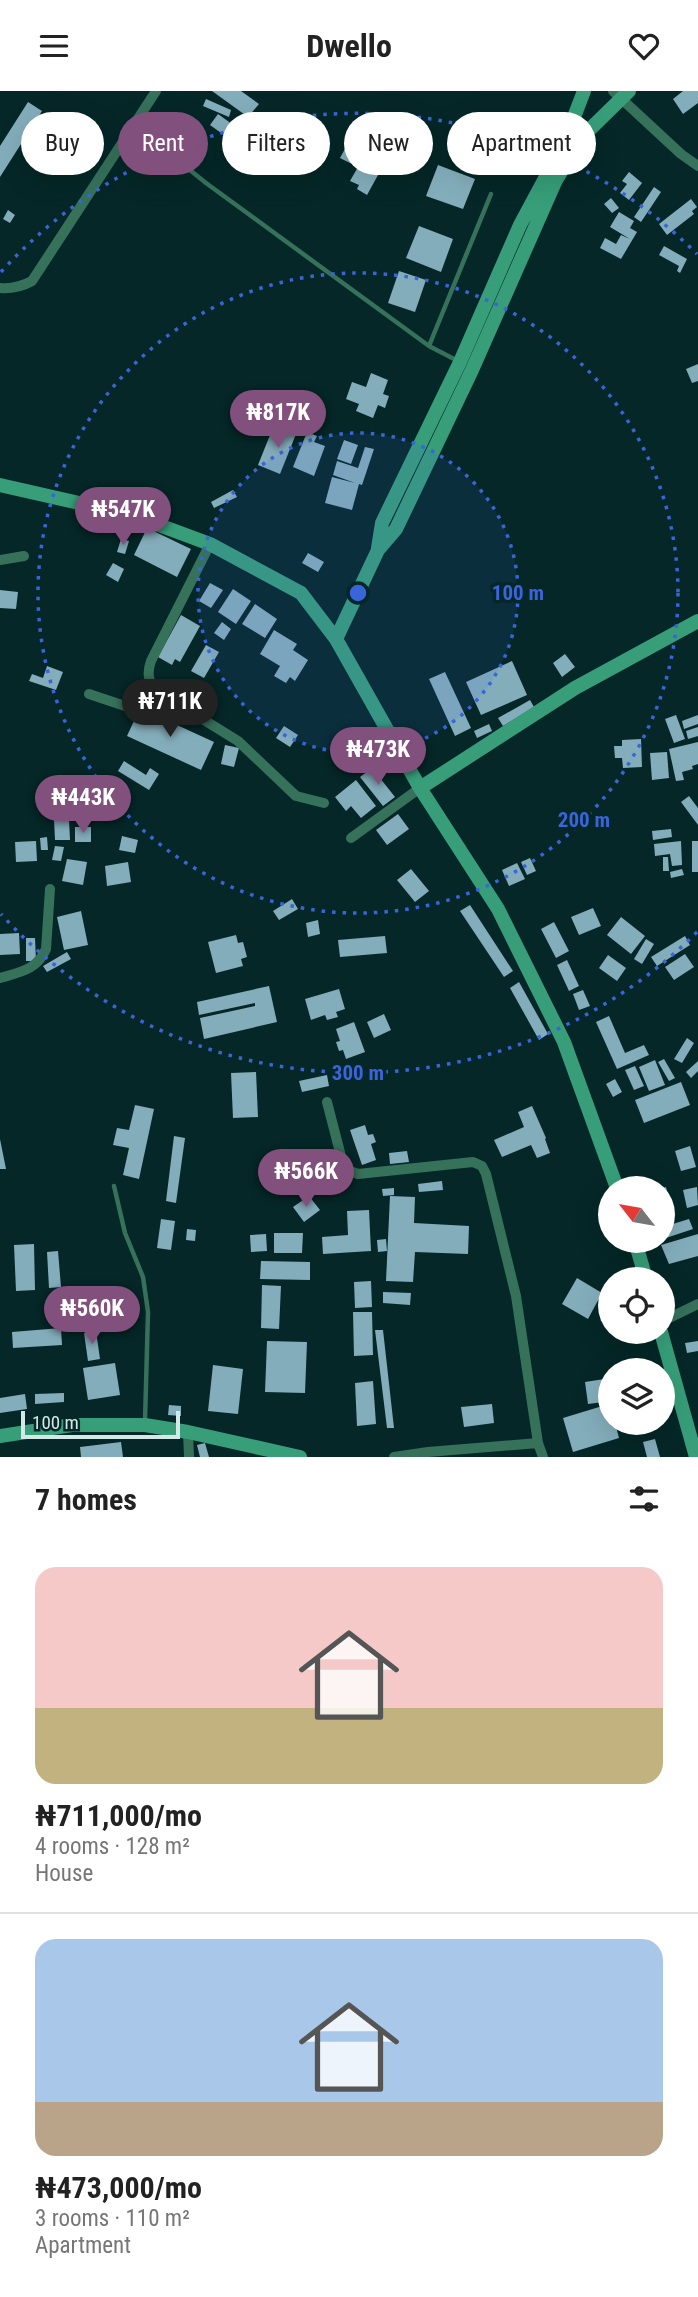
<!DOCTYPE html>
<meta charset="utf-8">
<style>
:root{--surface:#fff;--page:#f6f6f6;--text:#222;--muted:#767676;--line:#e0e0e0;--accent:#82507d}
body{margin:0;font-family:"Roboto Condensed",sans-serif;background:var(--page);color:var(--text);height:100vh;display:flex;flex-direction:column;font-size:26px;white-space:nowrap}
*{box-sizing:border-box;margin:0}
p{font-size:23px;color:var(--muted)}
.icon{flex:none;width:38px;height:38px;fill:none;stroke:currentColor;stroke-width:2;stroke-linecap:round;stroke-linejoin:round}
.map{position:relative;height:1366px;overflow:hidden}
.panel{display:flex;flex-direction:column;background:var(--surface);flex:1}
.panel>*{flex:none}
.banner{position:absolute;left:21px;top:21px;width:656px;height:63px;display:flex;gap:14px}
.needle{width:46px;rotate:301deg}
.buttons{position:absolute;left:598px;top:1085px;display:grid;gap:14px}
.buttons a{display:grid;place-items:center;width:77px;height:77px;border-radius:50%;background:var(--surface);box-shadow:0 7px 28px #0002;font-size:35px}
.scale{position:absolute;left:21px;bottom:18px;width:159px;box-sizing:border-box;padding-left:7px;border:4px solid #d2e9e7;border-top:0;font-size:19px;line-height:24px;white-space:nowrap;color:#d2e9e7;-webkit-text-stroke:5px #052727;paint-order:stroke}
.price{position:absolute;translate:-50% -60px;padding:0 16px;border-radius:24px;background:var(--accent);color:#fff;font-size:23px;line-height:46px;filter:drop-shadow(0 2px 4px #0008)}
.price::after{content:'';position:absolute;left:50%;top:42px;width:21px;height:16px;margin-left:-10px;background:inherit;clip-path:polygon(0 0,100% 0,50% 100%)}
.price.current{background:#222;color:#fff}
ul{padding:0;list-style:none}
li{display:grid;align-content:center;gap:14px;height:371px;padding:0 35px}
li+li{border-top:2px solid var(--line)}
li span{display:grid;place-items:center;height:217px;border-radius:21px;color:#555}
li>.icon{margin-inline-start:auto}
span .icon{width:126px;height:126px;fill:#fffc;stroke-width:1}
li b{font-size:30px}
h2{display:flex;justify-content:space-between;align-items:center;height:84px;padding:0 35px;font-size:30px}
.chip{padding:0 24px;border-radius:32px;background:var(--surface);box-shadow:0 7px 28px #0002;font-size:24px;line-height:63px}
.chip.current{background:var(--accent);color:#fff}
header{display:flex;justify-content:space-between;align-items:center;height:91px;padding:0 35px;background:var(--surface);font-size:32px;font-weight:700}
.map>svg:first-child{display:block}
.building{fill:#84adbb}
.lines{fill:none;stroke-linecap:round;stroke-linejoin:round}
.lane{stroke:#36715a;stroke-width:4.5}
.street{stroke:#36715a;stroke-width:10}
.secondary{stroke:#379e79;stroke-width:14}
.ring{fill:none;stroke:#3865da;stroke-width:3.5;stroke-dasharray:3.5 7}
.centre{fill:#3865da;stroke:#052727;stroke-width:3.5}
.ring-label{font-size:21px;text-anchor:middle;font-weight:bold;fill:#3865da;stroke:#052727;stroke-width:7;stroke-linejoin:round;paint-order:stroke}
</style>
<header><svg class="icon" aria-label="menu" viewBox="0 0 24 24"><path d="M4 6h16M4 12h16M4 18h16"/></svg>Dwello<svg class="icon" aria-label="heart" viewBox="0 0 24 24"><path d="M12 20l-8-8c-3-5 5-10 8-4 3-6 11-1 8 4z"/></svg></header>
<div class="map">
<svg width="698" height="1366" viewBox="0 0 698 1366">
<rect width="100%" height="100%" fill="#052727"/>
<path class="building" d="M 212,0 L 241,0 L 259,13 L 248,26 Z
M 683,0 L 698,0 L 698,12 L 683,23 L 673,8 Z
M 206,8 L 231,19 L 229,26 L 203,15 Z
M 28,11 L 42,20 L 0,86 L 0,55 Z
M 218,23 L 243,41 L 235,52 L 210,34 Z
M 359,32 L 387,47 L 380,59 L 389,64 L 367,104 L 357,98 L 359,94 L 350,90 L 358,76 L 340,67 Z
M 438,74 L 475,88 L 463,118 L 426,105 Z
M 629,81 L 642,92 L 629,109 L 620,102 L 627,93 L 622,90 Z
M 654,96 L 661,101 L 641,131 L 634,126 Z
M 611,107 L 619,117 L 612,122 L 604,113 Z
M 691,108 L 697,116 L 692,120 L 694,123 L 667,144 L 659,133 Z
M 8,119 L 15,124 L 10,132 L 3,128 Z
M 619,121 L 634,130 L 630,137 L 637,141 L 621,168 L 600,157 L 605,147 L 616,153 L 621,144 L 630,148 L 610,136 Z
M 419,135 L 453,148 L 441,181 L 406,167 Z
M 664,155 L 687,168 L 680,182 L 677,180 L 679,175 L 659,164 Z
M 399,180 L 426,189 L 415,221 L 388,212 Z
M 698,273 L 698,290 L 692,292 L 686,278 Z
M 371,282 L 388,289 L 383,303 L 389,305 L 385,317 L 378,314 L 373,327 L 356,320 L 359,313 L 346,308 L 352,291 L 366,296 Z
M 268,325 L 273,328 L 266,341 L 261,338 Z
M 287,334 L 298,338 L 280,383 L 258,374 L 272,339 L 284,343 Z
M 307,341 L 317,345 L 314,351 L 325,355 L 314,385 L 293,376 Z
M 344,349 L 358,354 L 351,373 L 337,368 Z
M 365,356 L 374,358 L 362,394 L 359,393 L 352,419 L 325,412 L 332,386 L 355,392 L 333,384 L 337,370 L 358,377 Z
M 233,399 L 237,406 L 214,417 L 211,411 Z
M 147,437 L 191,458 L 177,486 L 134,464 Z
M 121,448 L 129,450 L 125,463 L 117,461 Z
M 308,462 L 324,471 L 318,481 L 302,472 Z
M 113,472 L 124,478 L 118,491 L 106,484 Z
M 210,492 L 223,499 L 211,517 L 199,510 Z
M 233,498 L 251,510 L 236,533 L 218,521 Z
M 0,499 L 18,501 L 16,518 L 0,517 Z
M 255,513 L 277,528 L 265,547 L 242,533 Z
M 181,524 L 200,535 L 180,571 L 175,568 L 172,574 L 158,566 Z
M 222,531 L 231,538 L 224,549 L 214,542 Z
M 274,539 L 297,553 L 293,559 L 308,569 L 295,590 L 290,586 L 286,592 L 274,585 L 280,575 L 260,563 Z
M 206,554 L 219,561 L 204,587 L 191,580 Z
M 565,563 L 575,576 L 562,586 L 553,572 Z
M 512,570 L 527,604 L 481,624 L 466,591 Z
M 47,575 L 63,581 L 56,599 L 29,590 L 32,583 L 43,587 Z
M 445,581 L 471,637 L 455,645 L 429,588 Z
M 530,609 L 534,616 L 503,635 L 498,627 Z
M 140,617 L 214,651 L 201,679 L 127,645 Z
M 676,624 L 685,648 L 674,652 L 665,628 Z
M 698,624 L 698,633 L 684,638 L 682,630 Z
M 489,633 L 492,640 L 477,647 L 474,640 Z
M 284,635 L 298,644 L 290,656 L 276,647 Z
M 698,636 L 698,645 L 688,648 L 686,640 Z
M 641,648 L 642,676 L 623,677 L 622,667 L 615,667 L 614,655 L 622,655 L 622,649 Z
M 698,651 L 698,673 L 692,675 L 693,678 L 682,681 L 684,689 L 676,690 L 669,658 Z
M 225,654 L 239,657 L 234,676 L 221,673 Z
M 667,661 L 669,687 L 652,689 L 650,662 Z
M 124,670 L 146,684 L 150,677 L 159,683 L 149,699 L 118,680 Z
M 372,677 L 395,706 L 383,715 L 360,686 Z
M 356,689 L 376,715 L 361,727 L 351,715 L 346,720 L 335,706 Z
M 689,705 L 698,717 L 698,734 L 681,711 Z
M 398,723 L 409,738 L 387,754 L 376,739 Z
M 54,728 L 69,728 L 70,749 L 55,749 Z
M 75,736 L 91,736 L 91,751 L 75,751 Z
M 671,738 L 672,746 L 653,749 L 652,740 Z
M 122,745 L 138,749 L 135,762 L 119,759 Z
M 47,746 L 48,759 L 41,759 L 40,747 Z
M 36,750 L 37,770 L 16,771 L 15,751 Z
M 681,750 L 682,774 L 672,775 L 670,763 L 655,765 L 654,753 Z
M 692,750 L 698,750 L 698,781 L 692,781 Z
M 55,755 L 64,756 L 61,770 L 52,769 Z
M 663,766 L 668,766 L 669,780 L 663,780 Z
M 530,767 L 536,780 L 527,784 L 521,771 Z
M 67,768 L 87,771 L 83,794 L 62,790 Z
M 128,771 L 131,791 L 107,795 L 105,775 Z
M 517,772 L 525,788 L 509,795 L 502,779 Z
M 411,778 L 429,800 L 415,811 L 397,789 Z
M 682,778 L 684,784 L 671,787 L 670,781 Z
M 292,808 L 298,818 L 279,829 L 273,820 Z
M 470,814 L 513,880 L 504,886 L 460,820 Z
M 593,817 L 601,835 L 579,844 L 571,826 Z
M 81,820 L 88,854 L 64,859 L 57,826 Z
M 621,826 L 645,845 L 631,863 L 607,844 Z
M 318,829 L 320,843 L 308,846 L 306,832 Z
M 554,831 L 569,860 L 556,867 L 541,838 Z
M 19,842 L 20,863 L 0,864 L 0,843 Z
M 236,844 L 238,852 L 243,851 L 247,866 L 241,868 L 243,875 L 216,882 L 208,851 Z
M 385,845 L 387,862 L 340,866 L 338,849 Z
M 685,845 L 690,854 L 657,875 L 651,866 Z
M 26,847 L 35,847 L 36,870 L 26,870 Z
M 646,848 L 654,853 L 642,873 L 634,868 Z
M 67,861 L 71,868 L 47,881 L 43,875 Z
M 685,863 L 694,876 L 674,889 L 665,876 Z
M 608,864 L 626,877 L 617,890 L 599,877 Z
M 567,869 L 579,895 L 569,900 L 557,874 Z
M 519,891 L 548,943 L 539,949 L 510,897 Z
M 269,895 L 277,931 L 204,948 L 200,927 L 255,915 L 255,912 L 199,924 L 197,911 Z
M 339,898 L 345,918 L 336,921 L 338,926 L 327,929 L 325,924 L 311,929 L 305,908 Z
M 583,899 L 590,915 L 579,919 L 573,903 Z
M 384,923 L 391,939 L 374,947 L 367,931 Z
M 609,925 L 625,962 L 644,954 L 649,964 L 617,978 L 596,931 Z
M 354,931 L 365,961 L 346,968 L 343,959 L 339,960 L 336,951 L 340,950 L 336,938 Z
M 687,947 L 694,952 L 682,972 L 674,968 Z
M 664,968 L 675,987 L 669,990 L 658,971 Z
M 655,969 L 665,994 L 649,1000 L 639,976 Z
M 698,970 L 698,980 L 691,987 L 686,981 Z
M 635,975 L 644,995 L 634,999 L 625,979 Z
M 256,981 L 258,1026 L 233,1027 L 231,982 Z
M 327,984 L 329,995 L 302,1001 L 299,990 Z
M 615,988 L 622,1001 L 613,1006 L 606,993 Z
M 681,991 L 690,1014 L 644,1032 L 635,1009 Z
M 135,1014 L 154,1018 L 139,1088 L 123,1084 L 129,1057 L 113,1054 L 117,1037 L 129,1039 Z
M 532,1015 L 546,1047 L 545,1048 L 550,1062 L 537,1067 L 531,1054 L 502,1066 L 494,1049 L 524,1036 L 518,1021 Z
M 365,1034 L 368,1044 L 373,1043 L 376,1051 L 371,1053 L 376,1069 L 362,1074 L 350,1039 Z
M 174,1045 L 185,1047 L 176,1112 L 166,1110 Z
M 0,1048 L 6,1078 L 0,1078 Z
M 690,1055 L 696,1076 L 681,1080 L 675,1060 Z
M 407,1060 L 409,1071 L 390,1073 L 389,1062 Z
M 442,1090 L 443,1099 L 419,1101 L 418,1093 Z
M 666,1096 L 671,1115 L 663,1117 L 663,1097 Z
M 697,1096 L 698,1114 L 687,1117 L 683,1099 Z
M 394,1097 L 394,1104 L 383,1105 L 382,1098 Z
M 309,1105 L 320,1119 L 304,1131 L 293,1116 Z
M 390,1105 L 415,1106 L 414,1132 L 469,1135 L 468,1163 L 415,1161 L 413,1191 L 386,1190 Z
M 369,1119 L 371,1160 L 323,1163 L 322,1146 L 348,1144 L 347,1120 Z
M 161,1128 L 175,1130 L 171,1159 L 157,1157 Z
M 689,1128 L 693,1138 L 663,1148 L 663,1136 Z
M 187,1138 L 196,1139 L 195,1150 L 186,1149 Z
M 274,1142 L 303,1142 L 302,1162 L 274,1162 Z
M 266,1143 L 267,1160 L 251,1161 L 250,1144 Z
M 698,1143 L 698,1165 L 669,1173 L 661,1154 Z
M 386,1148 L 387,1160 L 378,1161 L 377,1149 Z
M 34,1153 L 35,1199 L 16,1200 L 14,1154 Z
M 58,1160 L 61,1196 L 49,1197 L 47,1161 Z
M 261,1170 L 310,1171 L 310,1189 L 260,1188 Z
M 577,1187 L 602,1202 L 588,1228 L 562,1213 Z
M 371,1190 L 372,1216 L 355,1217 L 354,1191 Z
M 262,1194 L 281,1195 L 279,1238 L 261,1237 Z
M 383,1201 L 411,1202 L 410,1214 L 383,1212 Z
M 106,1221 L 106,1233 L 76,1234 L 76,1222 Z
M 353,1221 L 372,1221 L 373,1264 L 354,1265 Z
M 61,1237 L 62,1254 L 13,1257 L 12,1241 Z
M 375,1239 L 383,1239 L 394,1337 L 387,1337 Z
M 96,1240 L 100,1268 L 88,1270 L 84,1242 Z
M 267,1250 L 307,1251 L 305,1302 L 265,1301 Z
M 698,1250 L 698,1260 L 687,1262 L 685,1252 Z
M 115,1272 L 120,1304 L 88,1309 L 83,1277 Z
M 213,1274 L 243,1278 L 238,1323 L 208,1320 Z
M 611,1287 L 611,1310 L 588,1313 L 585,1291 Z
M 373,1290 L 376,1333 L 357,1335 L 355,1292 Z
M 64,1302 L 64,1311 L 35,1313 L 35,1303 Z
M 25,1303 L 27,1318 L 0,1322 L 0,1307 Z
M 492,1313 L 494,1332 L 464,1336 L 461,1316 Z
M 609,1313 L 611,1332 L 615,1332 L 619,1347 L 573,1361 L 563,1327 Z
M 169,1314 L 181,1315 L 181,1325 L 168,1324 Z
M 655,1348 L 660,1366 L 647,1366 L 643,1351 Z
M 121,1351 L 123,1366 L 81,1366 L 80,1356 Z
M 205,1352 L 209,1366 L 200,1366 L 197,1354 Z"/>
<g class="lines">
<path class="lane" d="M 135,35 L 206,92 L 429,255
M 456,269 L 429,255 L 491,103
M 114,1095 L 125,1142 L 143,1186 L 148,1221 L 145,1330"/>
<path class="street" d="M 613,0 L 681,63 L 698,75
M 0,197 C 12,198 21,196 32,190 L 156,0
M 210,453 L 151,570 C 147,581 148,588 154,598 L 238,650 L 296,705 L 324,712
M 0,469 L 24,465
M 89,603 L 131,617 L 154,598
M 351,747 L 420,697
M 0,887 C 20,881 37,879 46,858 L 50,798
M 327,1011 L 343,1073 L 350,1080 L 358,1083 L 473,1071 L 482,1075 L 486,1083 L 516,1205 L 538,1352 L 543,1366
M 663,1230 L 698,1213
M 188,1341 L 189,1366
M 394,1366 L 428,1361 L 538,1352"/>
<path class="secondary" d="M 0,394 L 132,424 L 210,453 L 301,502 L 336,548 L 420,697 L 498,818 L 564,951 L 617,1097
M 378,457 L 382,432 L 460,271 L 520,134 L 564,52 L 584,0
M 336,548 L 378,459 L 396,438 L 472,279 L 556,89 L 583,45 L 629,0
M 420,697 L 575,597 L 698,530
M 635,1150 L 646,1188
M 661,1241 L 696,1366
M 0,1345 L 72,1334 L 145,1334 L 188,1341 L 300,1366"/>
</g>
<circle cx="358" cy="502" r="160" fill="#3865da" fill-opacity=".12"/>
<g class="ring">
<circle cx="358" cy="502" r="160"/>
<circle cx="358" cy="502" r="320"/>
<path d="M697 841A480 480 0 0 1 1 823M1 181A480 480 0 0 1 697 163"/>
</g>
<circle cx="358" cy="502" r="10" class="centre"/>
<g class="ring-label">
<text x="518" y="509">100 m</text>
<text x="584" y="736">200 m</text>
<text x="358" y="989">300 m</text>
</g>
</svg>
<div class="buttons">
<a><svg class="needle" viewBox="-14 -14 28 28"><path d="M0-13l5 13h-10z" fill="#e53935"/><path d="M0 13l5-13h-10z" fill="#767676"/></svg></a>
<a><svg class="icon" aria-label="locate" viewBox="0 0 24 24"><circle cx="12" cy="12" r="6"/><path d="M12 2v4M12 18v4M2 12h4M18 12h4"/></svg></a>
<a><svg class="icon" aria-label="layers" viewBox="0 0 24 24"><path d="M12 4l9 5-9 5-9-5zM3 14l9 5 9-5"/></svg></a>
</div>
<div class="scale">100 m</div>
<b class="price" style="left:278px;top:359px">₦817K</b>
<b class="price" style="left:123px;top:456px">₦547K</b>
<b class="price current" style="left:170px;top:648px">₦711K</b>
<b class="price" style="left:378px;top:696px">₦473K</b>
<b class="price" style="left:83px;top:744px">₦443K</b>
<b class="price" style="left:306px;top:1118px">₦566K</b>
<b class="price" style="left:92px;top:1255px">₦560K</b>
<div class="banner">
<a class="chip">Buy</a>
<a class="chip current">Rent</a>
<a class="chip">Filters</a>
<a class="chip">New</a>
<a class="chip">Apartment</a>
</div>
</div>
<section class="panel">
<h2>7 homes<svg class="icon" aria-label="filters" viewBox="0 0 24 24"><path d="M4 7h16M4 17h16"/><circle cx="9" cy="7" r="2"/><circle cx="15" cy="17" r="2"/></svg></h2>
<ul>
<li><span style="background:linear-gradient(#f6c9c9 65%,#c2b280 0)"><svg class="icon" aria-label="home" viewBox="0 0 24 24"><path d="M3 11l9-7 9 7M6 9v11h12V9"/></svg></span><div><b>₦711,000/mo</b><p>4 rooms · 128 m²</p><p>House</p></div></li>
<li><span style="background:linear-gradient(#a9c7e8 75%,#b9a48a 0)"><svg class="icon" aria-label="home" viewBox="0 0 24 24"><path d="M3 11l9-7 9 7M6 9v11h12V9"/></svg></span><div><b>₦473,000/mo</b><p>3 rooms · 110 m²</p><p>Apartment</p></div></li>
</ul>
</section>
